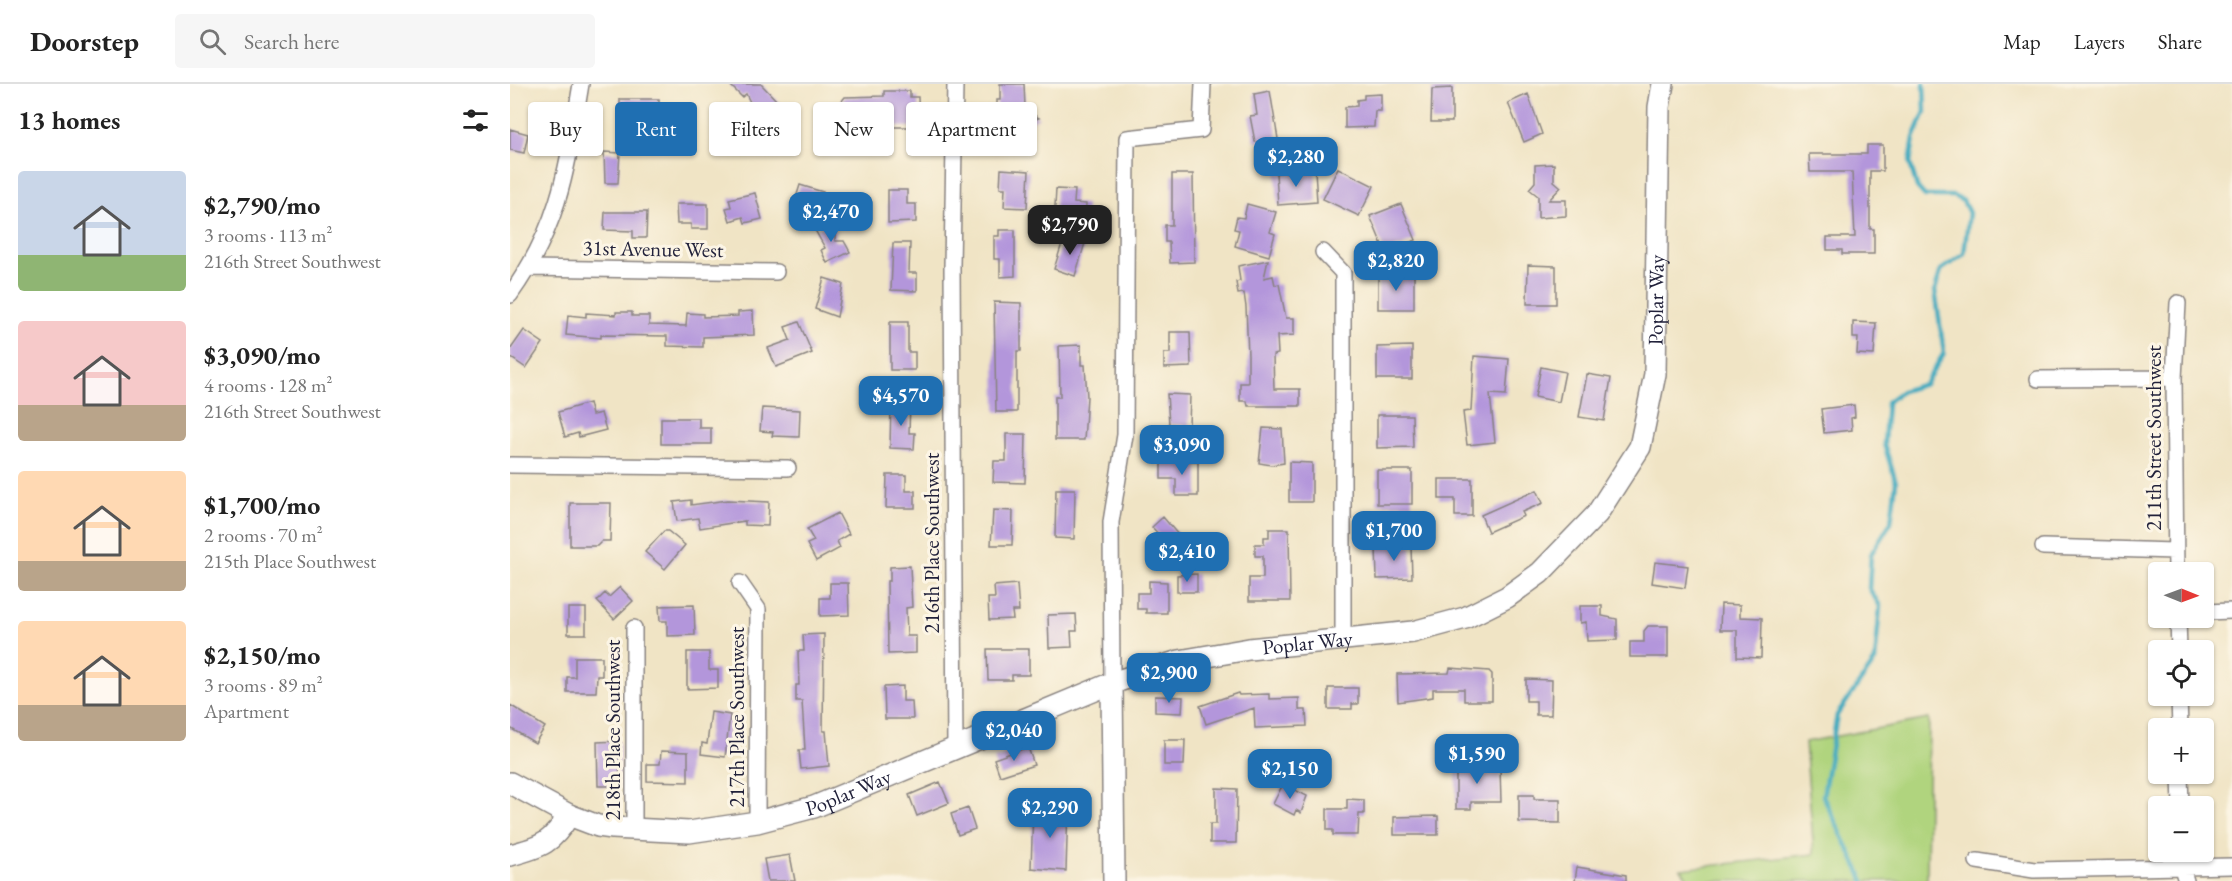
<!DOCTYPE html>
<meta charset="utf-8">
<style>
:root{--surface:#fff;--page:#f6f6f6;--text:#222;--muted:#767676;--line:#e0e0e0;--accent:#1f6fb2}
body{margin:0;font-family:"EB Garamond",serif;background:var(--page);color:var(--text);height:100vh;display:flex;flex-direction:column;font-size:22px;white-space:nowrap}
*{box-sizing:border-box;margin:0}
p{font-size:20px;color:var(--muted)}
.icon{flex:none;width:33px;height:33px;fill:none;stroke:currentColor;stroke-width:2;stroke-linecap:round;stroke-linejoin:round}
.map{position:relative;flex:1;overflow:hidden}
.drawer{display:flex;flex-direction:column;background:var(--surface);width:510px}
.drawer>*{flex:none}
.guide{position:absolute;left:18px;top:18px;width:570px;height:54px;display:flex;gap:12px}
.needle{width:39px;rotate:91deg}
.fabs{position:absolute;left:1638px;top:478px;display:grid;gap:12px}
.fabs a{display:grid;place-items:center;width:66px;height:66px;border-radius:6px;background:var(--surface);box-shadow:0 2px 4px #0004;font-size:30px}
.price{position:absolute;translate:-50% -51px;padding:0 14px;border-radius:12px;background:var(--accent);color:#fff;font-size:20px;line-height:39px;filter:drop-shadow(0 2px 3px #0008)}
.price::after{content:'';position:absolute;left:50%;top:36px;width:18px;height:14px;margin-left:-9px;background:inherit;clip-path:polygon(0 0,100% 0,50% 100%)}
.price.active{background:#222;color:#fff}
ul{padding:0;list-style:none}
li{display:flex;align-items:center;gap:18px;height:150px;padding:0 18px}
li span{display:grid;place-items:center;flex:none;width:168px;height:120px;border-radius:6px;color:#555}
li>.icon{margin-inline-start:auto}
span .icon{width:72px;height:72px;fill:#fffc;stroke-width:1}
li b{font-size:26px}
h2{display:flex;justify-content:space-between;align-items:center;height:72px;padding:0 18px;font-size:26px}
.tag{padding:0 21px;border-radius:6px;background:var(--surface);box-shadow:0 2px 4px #0004;font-size:21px;line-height:54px}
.tag.active{background:var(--accent);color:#fff}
header{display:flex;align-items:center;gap:36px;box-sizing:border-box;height:84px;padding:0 30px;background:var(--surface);border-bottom:2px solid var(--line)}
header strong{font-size:28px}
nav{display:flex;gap:33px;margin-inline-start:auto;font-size:21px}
.search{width:420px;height:54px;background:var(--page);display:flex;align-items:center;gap:15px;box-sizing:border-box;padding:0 21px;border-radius:6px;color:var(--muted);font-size:22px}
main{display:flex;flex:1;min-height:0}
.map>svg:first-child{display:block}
.green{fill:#b0d47e;stroke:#697b5c;stroke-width:1.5}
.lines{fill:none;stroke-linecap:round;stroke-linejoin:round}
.stream{stroke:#40abc0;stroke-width:4.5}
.building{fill:#b396db}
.street-casing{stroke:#898380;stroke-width:18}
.secondary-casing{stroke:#898380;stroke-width:24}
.street{stroke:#fff;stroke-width:15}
.secondary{stroke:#fff;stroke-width:21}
.labels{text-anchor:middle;stroke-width:6;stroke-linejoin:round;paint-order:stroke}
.street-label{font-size:21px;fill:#22223b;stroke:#fcf5e5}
</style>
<header>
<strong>Doorstep</strong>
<div class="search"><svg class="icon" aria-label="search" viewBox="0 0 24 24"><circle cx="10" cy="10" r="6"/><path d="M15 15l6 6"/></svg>Search here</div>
<nav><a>Map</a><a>Layers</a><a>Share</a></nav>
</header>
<main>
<section class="drawer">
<h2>13 homes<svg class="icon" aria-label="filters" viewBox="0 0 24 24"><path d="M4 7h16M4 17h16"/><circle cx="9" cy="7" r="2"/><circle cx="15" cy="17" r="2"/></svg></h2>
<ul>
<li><span style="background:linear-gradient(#c9d6e8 70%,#8fb573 0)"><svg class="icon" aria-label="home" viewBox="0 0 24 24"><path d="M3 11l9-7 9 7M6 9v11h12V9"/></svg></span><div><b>$2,790/mo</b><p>3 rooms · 113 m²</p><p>216th Street Southwest</p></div></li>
<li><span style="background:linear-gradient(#f6c9c9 70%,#b9a48a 0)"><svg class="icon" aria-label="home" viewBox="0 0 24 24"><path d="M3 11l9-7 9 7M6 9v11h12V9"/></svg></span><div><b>$3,090/mo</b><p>4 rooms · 128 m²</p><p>216th Street Southwest</p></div></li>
<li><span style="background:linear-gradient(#ffd9b3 75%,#b9a48a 0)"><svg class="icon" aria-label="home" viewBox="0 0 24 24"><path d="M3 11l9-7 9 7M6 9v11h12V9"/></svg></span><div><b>$1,700/mo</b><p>2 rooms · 70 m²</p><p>215th Place Southwest</p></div></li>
<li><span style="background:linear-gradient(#ffd9b3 70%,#b9a48a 0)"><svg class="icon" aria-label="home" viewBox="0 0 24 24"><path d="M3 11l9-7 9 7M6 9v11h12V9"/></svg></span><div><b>$2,150/mo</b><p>3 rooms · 89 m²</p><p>Apartment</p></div></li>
</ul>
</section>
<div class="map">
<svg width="1722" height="797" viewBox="0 0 1722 797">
<rect width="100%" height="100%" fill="#fcf5e5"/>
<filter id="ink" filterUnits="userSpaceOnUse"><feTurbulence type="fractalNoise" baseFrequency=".0167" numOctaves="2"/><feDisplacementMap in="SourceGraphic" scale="12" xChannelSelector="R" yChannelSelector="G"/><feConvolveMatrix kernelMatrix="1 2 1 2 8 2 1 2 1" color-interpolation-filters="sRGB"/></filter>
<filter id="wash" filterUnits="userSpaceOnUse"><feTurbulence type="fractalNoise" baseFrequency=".008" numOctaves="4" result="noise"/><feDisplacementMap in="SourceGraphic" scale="24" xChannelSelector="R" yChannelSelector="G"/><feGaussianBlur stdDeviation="1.35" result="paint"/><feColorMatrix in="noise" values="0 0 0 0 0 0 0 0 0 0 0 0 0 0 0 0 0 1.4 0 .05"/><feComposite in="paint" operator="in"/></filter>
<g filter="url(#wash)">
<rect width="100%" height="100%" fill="#f0e4c5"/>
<path class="green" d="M 1419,635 L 1417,797 L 1180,797 L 1171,785 L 1304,770 L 1295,658 Z"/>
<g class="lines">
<path class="stream" d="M 1354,797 L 1313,712 L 1327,631 L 1365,577 L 1370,522 L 1359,504 L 1361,470 L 1381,438 L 1386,398 L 1374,360 L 1377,318 L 1392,307 L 1415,300 L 1434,269 L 1425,206 L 1431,186 L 1454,170 L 1459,129 L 1453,117 L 1443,112 L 1415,112 L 1407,103 L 1400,79 L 1404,54 L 1415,28 L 1414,0"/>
</g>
<g id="blocks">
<path class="building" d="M 219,0 L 251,0 L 269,19 L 286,26 L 281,38 L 270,34 L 252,43 L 236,10 L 232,13 Z
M 490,0 L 514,0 L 515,23 L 519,23 L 520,29 L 529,34 L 519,38 L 519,49 L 508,49 L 508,56 L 487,57 L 487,16 L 490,16 Z
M 942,4 L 942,38 L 921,38 L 922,5 Z
M 374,7 L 400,7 L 400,13 L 408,13 L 409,43 L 382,43 L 382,24 L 361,24 L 361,46 L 310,47 L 310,30 L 330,30 L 330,19 L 335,13 L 374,12 Z
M 760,7 L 768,55 L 745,58 L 740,32 L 747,31 L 744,10 Z
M 871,10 L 871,27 L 865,27 L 864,43 L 835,44 L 835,23 L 847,22 L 847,16 L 854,15 L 854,11 Z
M 1018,10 L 1032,50 L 1014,58 L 998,19 Z
M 110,15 L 149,15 L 149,57 L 110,57 Z
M 0,45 L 18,50 L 14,69 L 0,66 Z
M 1357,61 L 1373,61 L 1373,87 L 1360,87 L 1360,145 L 1364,145 L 1364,170 L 1332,170 L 1332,166 L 1317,166 L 1317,153 L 1345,153 L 1342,88 L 1300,88 L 1299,70 L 1357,70 Z
M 94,68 L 110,69 L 108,99 L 95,99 Z
M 1044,80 L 1044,97 L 1051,103 L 1039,116 L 1056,116 L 1056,132 L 1028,134 L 1028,112 L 1019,105 L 1025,98 L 1025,81 Z
M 828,84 L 864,102 L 849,132 L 813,115 Z
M 491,85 L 519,87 L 517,124 L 494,123 L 495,104 L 490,104 Z
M 805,86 L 807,118 L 768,121 L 766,89 Z
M 662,90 L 683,90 L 684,178 L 660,179 L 659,158 L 655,158 L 655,141 L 662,141 Z
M 290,101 L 313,108 L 307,127 L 284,120 Z
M 546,105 L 565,106 L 564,119 L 576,120 L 575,141 L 544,139 Z
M 378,106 L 397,106 L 397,120 L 406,120 L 406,138 L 378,139 Z
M 245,109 L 252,135 L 235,139 L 233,133 L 220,137 L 216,124 L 221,123 L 219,115 Z
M 166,120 L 198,120 L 198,145 L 181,145 L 181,140 L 167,140 Z
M 737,120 L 766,128 L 760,148 L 765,150 L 759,172 L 725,162 L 729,146 L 724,145 L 727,133 L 734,134 Z
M 891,120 L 906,156 L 875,168 L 860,132 Z
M 95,128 L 137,128 L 136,154 L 123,154 L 123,147 L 94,146 Z
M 325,136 L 325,157 L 334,157 L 340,168 L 317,179 L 311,166 L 315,164 L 305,146 Z
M 489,146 L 505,146 L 505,192 L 490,193 L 490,175 L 484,175 L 484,152 L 489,152 Z
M 554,153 L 575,159 L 565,192 L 544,185 Z
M 383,159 L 400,159 L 399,189 L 407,189 L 407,207 L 381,206 Z
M 758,176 L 754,194 L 763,192 L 765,201 L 769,200 L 776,234 L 784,234 L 784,251 L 767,252 L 768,270 L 763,271 L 764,305 L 790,305 L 790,322 L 738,322 L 737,317 L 730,317 L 730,299 L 738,299 L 738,271 L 736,223 L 734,209 L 728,210 L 726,198 L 730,197 L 728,182 Z
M 1018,181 L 1046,182 L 1046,220 L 1017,220 Z
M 868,191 L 904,191 L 904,225 L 868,225 Z
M 314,194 L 333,200 L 327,233 L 305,225 Z
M 484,218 L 511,219 L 511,267 L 507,267 L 507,328 L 486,328 Z
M 243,227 L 244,251 L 193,253 L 193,263 L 157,262 L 157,252 L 91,251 L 91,254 L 56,251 L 58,231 L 76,233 L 76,229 L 106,231 L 106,228 L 122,228 L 122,232 L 139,232 L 139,241 L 176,242 L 177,229 L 193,230 L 193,233 L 228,232 L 228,228 Z
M 289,238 L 302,269 L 266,283 L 258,264 L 280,256 L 275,243 Z
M 380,238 L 398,238 L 398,268 L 405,268 L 405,286 L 380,286 Z
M 1343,238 L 1366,239 L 1364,271 L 1347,270 L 1348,254 L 1343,254 Z
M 14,246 L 33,259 L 16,284 L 0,273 L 0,266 Z
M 660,248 L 680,248 L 681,283 L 654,284 L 654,269 L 660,269 Z
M 571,261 L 571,281 L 575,281 L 577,313 L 574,356 L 545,356 L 545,313 L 550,313 L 549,262 Z
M 902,262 L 902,295 L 867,295 L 867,263 Z
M 964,272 L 999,275 L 996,311 L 980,310 L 985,358 L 957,361 L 953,328 L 961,327 Z
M 1031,283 L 1055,288 L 1049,318 L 1025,313 Z
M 1077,290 L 1101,294 L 1094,337 L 1069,333 Z
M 657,310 L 680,311 L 679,342 L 659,340 Z
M 381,318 L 400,318 L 399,349 L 405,349 L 404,365 L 380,364 Z
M 79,319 L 82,331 L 91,329 L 96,346 L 69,353 L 68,349 L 55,353 L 48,328 Z
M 1344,321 L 1345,333 L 1341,334 L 1342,346 L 1314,349 L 1311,325 Z
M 252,324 L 290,326 L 289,353 L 262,352 L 263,348 L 250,347 Z
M 867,331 L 902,331 L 903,363 L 867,364 Z
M 151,334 L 189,334 L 189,344 L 201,344 L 201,360 L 151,360 Z
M 753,344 L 772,345 L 774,379 L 761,381 L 749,379 Z
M 496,350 L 516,350 L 515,399 L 483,398 L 484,377 L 496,377 Z
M 651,377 L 688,377 L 688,412 L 666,412 L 666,395 L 651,395 Z
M 779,378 L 802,379 L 802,418 L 779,418 Z
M 867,386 L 902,386 L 902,420 L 867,420 Z
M 377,391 L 396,391 L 396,407 L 405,407 L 405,424 L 376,424 Z
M 929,395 L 962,395 L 962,432 L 945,432 L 945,415 L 929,415 Z
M 546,405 L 565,405 L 564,455 L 545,454 Z
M 1027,406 L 1033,419 L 1012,428 L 1014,432 L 978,448 L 971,431 Z
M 181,416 L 181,421 L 218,416 L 259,418 L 258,442 L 235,441 L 235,437 L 190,444 L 188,434 L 167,437 L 164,418 Z
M 60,419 L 101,419 L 100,457 L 92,457 L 87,462 L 60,462 Z
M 483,426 L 503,427 L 502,461 L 481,461 Z
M 328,429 L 339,450 L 327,457 L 330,464 L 306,477 L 297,460 L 304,457 L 297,445 Z
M 653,433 L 675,459 L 675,468 L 669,468 L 669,474 L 649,473 L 650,452 L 642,443 Z
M 759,445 L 779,445 L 780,517 L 739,517 L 739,494 L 753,494 L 753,472 L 745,472 L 745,460 L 754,460 L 754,453 L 759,453 Z
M 154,447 L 158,447 L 175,461 L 155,485 L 135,468 Z
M 866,462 L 901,462 L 902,494 L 867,495 Z
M 1145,478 L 1178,482 L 1175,504 L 1142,499 Z
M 400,482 L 402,523 L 396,524 L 397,552 L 406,552 L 406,569 L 378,570 L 377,497 L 380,497 L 380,483 Z
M 687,490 L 687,508 L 667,508 L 667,491 Z
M 639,497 L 657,498 L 657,529 L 636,529 L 636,525 L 627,525 L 627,509 L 639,509 Z
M 320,499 L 338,499 L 339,531 L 310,532 L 310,514 L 320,514 Z
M 507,500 L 509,527 L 502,527 L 503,535 L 479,536 L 478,514 L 485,514 L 484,502 Z
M 110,503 L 123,517 L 104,535 L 87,517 L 95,509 L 99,513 Z
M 1211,520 L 1230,521 L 1230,533 L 1252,534 L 1251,574 L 1227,573 L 1227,546 L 1210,546 Z
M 184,521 L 185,551 L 157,552 L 157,537 L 150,537 L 149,522 Z
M 1070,522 L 1092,522 L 1092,532 L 1107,535 L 1107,556 L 1077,557 L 1076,538 L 1070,539 Z
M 58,524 L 76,524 L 76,550 L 58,550 Z
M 566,530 L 567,547 L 561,547 L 562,563 L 539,564 L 538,531 Z
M 1138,542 L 1158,542 L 1158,573 L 1120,573 L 1120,558 L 1134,558 L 1134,547 Z
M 314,550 L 313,647 L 316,647 L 319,682 L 291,685 L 289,666 L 295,666 L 292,617 L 286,617 L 286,601 L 289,601 L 288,567 L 294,567 L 293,551 Z
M 477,565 L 519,565 L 519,591 L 502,591 L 502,596 L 478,596 Z
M 177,568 L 199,568 L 199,586 L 208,586 L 208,604 L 177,605 Z
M 65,573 L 92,573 L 92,592 L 87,592 L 86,608 L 57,608 L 57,593 L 65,593 Z
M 940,584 L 979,587 L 982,590 L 982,617 L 954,617 L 954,605 L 923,605 L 923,613 L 888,618 L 887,590 L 939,589 Z
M 1016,595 L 1042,596 L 1041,631 L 1026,631 L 1026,617 L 1016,617 Z
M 393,602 L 393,617 L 402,617 L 403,635 L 375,635 L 374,603 Z
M 818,604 L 848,604 L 848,620 L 842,620 L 842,625 L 818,625 Z
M 728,609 L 729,611 L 759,610 L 759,615 L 789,614 L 789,626 L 796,626 L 797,642 L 745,644 L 744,624 L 696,640 L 690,622 Z
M 645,612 L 673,613 L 672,629 L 645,628 Z
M 0,621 L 35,643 L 25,659 L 0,644 Z
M 201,628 L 220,631 L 215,673 L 191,670 L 192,659 L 197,660 Z
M 654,656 L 675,656 L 674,681 L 654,681 Z
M 109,657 L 110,702 L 88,702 L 87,658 Z
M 518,663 L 524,681 L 490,692 L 484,675 Z
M 151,667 L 178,668 L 178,698 L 137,697 L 137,680 L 150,680 Z
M 956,677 L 956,681 L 964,681 L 964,684 L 990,684 L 991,718 L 961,718 L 961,725 L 946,725 L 946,678 Z
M 430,698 L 439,719 L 407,732 L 399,711 Z
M 773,700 L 797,712 L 791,729 L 786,726 L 784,731 L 763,720 Z
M 706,704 L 727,705 L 726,759 L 700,759 L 700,740 L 706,740 Z
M 1009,711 L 1024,711 L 1024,715 L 1050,715 L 1050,739 L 1009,738 Z
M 837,715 L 854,716 L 854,730 L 849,730 L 848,751 L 823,751 L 823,746 L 817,746 L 817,725 L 837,725 Z
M 541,721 L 558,722 L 556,787 L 521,784 L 523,726 L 541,727 Z
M 458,724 L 465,745 L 448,751 L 441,730 Z
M 928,732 L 928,751 L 884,751 L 884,733 Z
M 280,771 L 285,797 L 258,797 L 254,775 Z
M 1067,783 L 1116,791 L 1116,797 L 1065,797 Z"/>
</g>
</g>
<g filter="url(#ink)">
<use href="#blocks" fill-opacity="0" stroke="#898380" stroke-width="1.5"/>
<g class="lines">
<defs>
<path id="street" d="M 445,0 L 442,183 L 445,666
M 813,168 L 833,189 L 833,556
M 19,184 L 266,188
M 0,211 C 51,140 57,83 71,0
M 1528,295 L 1664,294
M 0,381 L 278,384
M 1533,463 L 1664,467
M 1666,489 L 1664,294 L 1668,219
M 230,499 L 248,525 L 247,738
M 1694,528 L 1722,527
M 1668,534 L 1669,567
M 602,599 L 601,438 L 615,351 L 617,54 L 691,46 L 693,0
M 1669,612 L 1670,645
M 1670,690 L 1671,723
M 124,747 L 124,544
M 1671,768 L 1671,781 L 1676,797
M 1467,777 L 1524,786 L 1722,782"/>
<g id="secondary">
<path d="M 602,599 L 604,797"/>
<path id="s1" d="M 0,699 L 59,731 L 88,742 L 103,744 L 179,748 L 247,738 L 304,723 L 602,599 L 669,577 L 739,565 L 903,548 L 955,534 L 997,513 L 1030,489 L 1087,430 L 1130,363 L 1145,290 L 1149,23 L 1153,0"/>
<path d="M 0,771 C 32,763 42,759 59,731"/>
</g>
</defs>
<use href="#street" class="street-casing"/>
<use href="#secondary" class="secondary-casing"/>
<use href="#street" class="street"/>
<use href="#secondary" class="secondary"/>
</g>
</g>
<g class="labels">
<g class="street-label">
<text transform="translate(143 165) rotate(1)" y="7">31st Avenue West</text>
<text dy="7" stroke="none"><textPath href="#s1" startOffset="1398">Poplar Way</textPath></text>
<text transform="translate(1644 354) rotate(-90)" y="7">211th Street Southwest</text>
<text transform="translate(422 459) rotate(-90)" y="7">216th Place Southwest</text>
<text dy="7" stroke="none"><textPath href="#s1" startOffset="840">Poplar Way</textPath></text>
<text transform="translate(227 633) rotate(-90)" y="7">217th Place Southwest</text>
<text transform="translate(103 646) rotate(-90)" y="7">218th Place Southwest</text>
<text dy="7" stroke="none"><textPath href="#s1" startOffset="354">Poplar Way</textPath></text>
</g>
</g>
</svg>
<div class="fabs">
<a><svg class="needle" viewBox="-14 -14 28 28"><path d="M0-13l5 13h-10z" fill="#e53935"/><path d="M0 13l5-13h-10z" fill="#767676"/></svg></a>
<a><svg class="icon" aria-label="locate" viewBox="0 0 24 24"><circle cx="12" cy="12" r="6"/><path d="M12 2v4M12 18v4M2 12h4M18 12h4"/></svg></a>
<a>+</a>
<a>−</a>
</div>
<b class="price" style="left:786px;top:104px">$2,280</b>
<b class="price" style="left:321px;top:159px">$2,470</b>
<b class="price active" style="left:560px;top:172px">$2,790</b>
<b class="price" style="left:886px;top:208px">$2,820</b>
<b class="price" style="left:391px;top:343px">$4,570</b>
<b class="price" style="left:672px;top:392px">$3,090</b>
<b class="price" style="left:884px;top:478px">$1,700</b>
<b class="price" style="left:677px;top:499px">$2,410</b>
<b class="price" style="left:659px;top:620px">$2,900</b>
<b class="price" style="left:504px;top:678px">$2,040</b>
<b class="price" style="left:967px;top:701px">$1,590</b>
<b class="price" style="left:780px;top:716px">$2,150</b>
<b class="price" style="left:540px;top:755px">$2,290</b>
<div class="guide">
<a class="tag">Buy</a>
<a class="tag active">Rent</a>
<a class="tag">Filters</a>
<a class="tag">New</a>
<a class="tag">Apartment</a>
</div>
</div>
</main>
